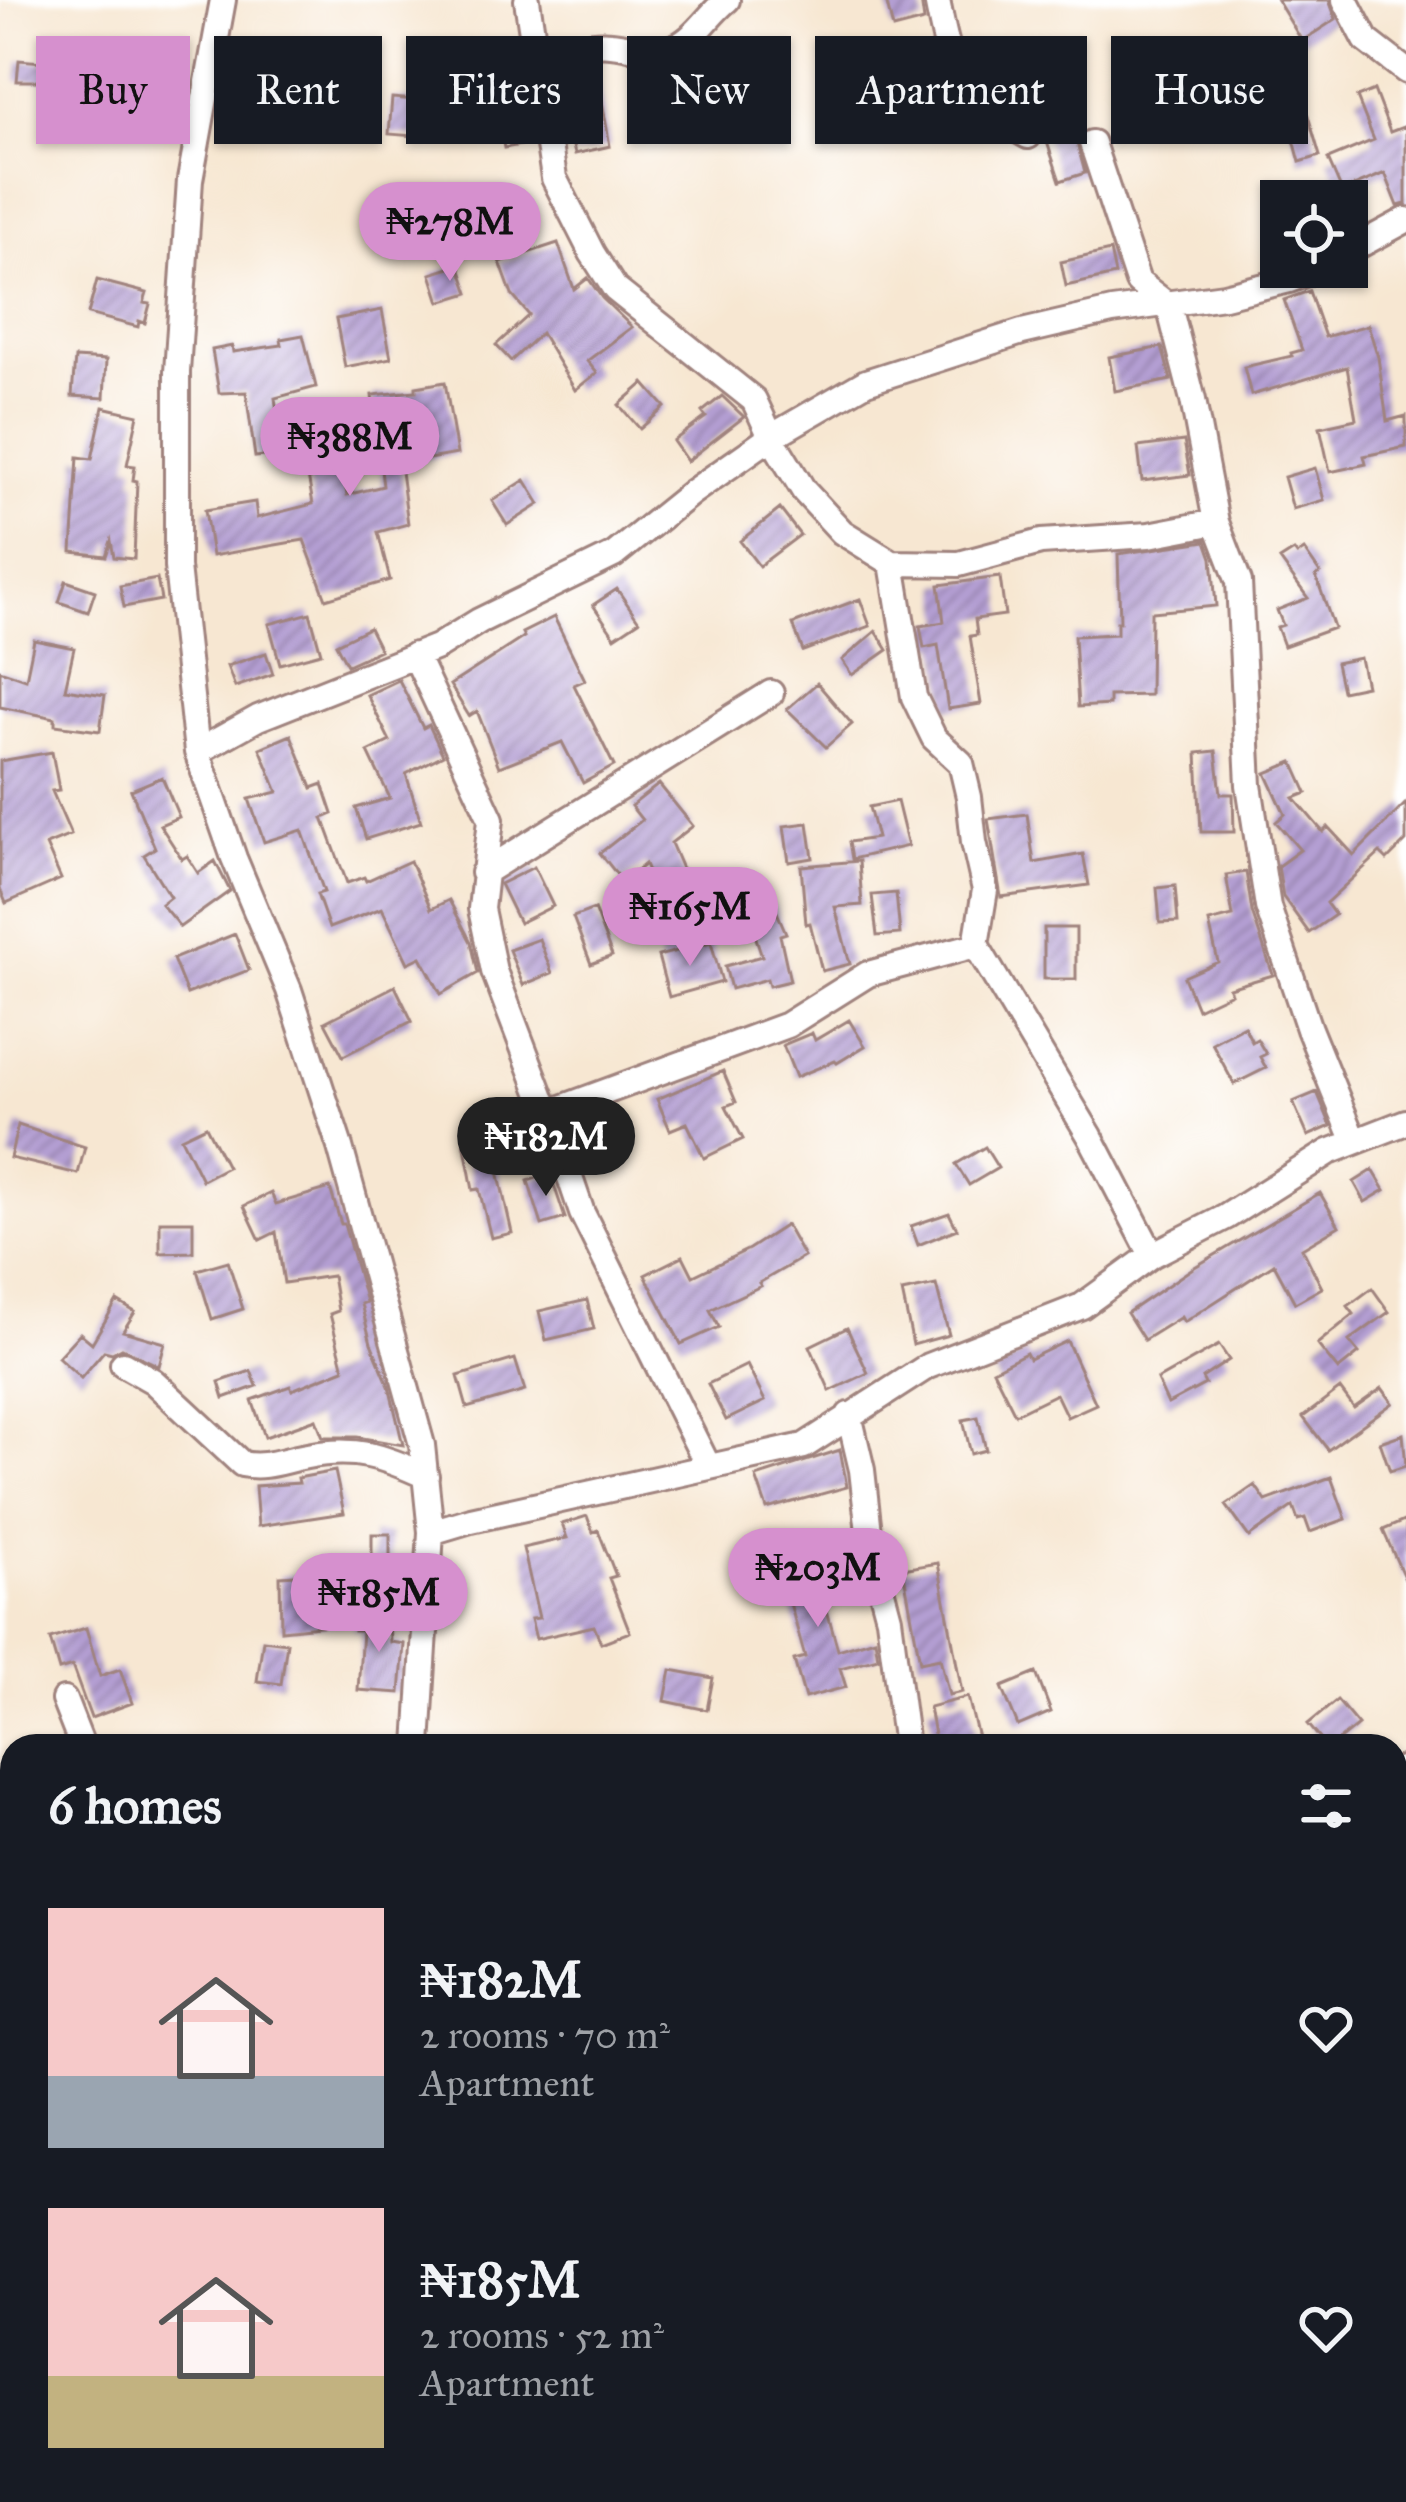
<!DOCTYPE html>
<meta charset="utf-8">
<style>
:root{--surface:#171b24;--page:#20242c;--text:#f1f3f6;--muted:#9ea1a6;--accent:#d690ce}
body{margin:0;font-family:"IM FELL Great Primer",serif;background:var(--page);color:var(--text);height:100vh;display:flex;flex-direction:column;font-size:45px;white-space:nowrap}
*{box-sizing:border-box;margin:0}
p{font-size:39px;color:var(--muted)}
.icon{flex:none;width:66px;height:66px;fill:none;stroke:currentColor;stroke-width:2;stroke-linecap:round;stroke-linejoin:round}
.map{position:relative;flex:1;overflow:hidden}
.panel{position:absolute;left:0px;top:1734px;width:1407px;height:768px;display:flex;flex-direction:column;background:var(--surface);border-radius:36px 36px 0 0;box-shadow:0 3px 9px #0004}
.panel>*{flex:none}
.banner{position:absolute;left:36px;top:36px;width:1335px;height:108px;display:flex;gap:24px}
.fabs{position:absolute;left:1260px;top:180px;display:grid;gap:24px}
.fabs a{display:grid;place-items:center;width:108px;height:108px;border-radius:0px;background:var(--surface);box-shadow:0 3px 9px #0004;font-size:60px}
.price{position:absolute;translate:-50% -102px;padding:0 27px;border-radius:42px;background:var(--accent);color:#111;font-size:39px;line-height:78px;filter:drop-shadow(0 3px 6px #0008)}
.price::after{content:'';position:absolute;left:50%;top:72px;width:36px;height:27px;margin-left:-18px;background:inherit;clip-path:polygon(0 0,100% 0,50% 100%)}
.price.selected{background:#222;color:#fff}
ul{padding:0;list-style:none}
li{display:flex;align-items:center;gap:36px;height:300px;padding:0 48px}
li span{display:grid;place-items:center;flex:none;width:336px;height:240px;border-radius:0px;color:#555}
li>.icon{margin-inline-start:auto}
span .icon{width:144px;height:144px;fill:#fffc;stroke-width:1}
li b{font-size:51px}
h2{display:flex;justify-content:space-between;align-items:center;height:144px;padding:0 48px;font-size:51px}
.pill{padding:0 42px;border-radius:0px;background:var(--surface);box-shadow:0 3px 9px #0004;font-size:42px;line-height:108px}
.pill.selected{background:var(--accent);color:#111}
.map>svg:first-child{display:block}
.building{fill:url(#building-hatch)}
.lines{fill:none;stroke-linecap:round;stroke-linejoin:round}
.minor-casing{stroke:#a0837e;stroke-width:30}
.minor{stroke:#fff;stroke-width:24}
</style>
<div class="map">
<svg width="1406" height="2502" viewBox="0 0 1406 2502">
<defs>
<pattern id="building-hatch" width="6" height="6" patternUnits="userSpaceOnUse" patternTransform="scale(3)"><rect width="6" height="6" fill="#b49fd3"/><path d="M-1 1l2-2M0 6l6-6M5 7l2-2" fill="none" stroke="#9481ab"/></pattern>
</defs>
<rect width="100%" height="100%" fill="#fff"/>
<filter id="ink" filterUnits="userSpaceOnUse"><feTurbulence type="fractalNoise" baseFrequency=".00833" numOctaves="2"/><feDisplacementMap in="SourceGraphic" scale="24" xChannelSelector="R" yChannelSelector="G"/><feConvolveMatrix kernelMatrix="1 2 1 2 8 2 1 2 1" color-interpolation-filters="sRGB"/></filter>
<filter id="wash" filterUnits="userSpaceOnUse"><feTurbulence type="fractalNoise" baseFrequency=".004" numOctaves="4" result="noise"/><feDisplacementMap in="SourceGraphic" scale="48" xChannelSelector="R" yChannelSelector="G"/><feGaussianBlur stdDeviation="2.7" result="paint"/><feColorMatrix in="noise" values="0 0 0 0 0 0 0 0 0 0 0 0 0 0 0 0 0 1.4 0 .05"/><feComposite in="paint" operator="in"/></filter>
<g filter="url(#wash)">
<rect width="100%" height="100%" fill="#f7e7d2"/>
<g id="blocks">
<path class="building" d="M 886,0 L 921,0 L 924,21 L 893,29 Z
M 1277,0 L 1329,0 L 1336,19 L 1302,41 Z
M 133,39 L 163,46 L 154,91 L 114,81 L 113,90 L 51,81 L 17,81 L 19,60 L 67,64 L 70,45 L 129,53 Z
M 1261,52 L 1275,87 L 1249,97 L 1235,63 Z
M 598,78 L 610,146 L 575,154 L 569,131 L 575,130 L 565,85 Z
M 722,85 L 733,118 L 697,130 L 686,98 Z
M 1374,90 L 1390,132 L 1406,126 L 1406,204 L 1398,206 L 1385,173 L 1342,191 L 1328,159 L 1374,140 L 1357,97 Z
M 392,98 L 428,101 L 426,137 L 389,134 Z
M 526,102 L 532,143 L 504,148 L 496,108 Z
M 1306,109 L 1320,156 L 1300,162 L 1287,114 Z
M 1060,127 L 1062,132 L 1070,129 L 1076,139 L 1085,173 L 1060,181 L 1044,133 Z
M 558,243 L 574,289 L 588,278 L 602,298 L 632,327 L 587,361 L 597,373 L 575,390 L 541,333 L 511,361 L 496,345 L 529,315 L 512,295 L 500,262 Z
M 1110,251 L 1115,275 L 1066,286 L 1061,262 Z
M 459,265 L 469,293 L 440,302 L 431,274 Z
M 97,280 L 147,293 L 144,303 L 150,304 L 145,323 L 139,321 L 138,327 L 88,314 Z
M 1309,291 L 1325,337 L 1368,325 L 1378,357 L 1387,421 L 1406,416 L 1406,447 L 1364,456 L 1366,464 L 1330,472 L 1320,427 L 1356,419 L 1347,367 L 1251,395 L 1244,367 L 1292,356 L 1291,353 L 1302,350 L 1284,300 Z
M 382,310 L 391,358 L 345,367 L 336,319 Z
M 303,335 L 316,387 L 275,398 L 283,454 L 255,457 L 246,392 L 219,393 L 212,350 L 232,346 L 233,352 L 282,345 L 281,339 Z
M 1162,347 L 1171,380 L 1115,391 L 1109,357 Z
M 75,358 L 106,360 L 104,398 L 72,396 Z
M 445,382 L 457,454 L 400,464 L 408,524 L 378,532 L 390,580 L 326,599 L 304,540 L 212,556 L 205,510 L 255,502 L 257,518 L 313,504 L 308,476 L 342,470 L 347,495 L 383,486 L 372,395 L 416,391 L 416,387 Z
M 644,383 L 665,407 L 640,429 L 619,405 Z
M 722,396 L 744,417 L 687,461 L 673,441 L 706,417 L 702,412 Z
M 103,407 L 138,415 L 127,465 L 135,466 L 133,480 L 137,481 L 134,559 L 114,557 L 111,541 L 106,556 L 72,552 L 78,457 L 92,459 Z
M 1184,441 L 1190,475 L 1142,481 L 1138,447 Z
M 1315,468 L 1324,500 L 1293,509 L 1284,477 Z
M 525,480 L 540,504 L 507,525 L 492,501 Z
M 780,509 L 800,535 L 759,566 L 740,541 Z
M 1206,541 L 1212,558 L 1216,606 L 1151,612 L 1150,695 L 1109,696 L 1109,705 L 1078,707 L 1074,636 L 1117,634 L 1117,622 L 1120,622 L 1118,554 Z
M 1304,550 L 1320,573 L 1316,576 L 1334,628 L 1284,646 L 1277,627 L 1283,625 L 1277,610 L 1308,598 L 1280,560 L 1294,551 L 1297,555 Z
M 1000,577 L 1005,615 L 975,619 L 977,635 L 970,636 L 981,704 L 948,709 L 938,645 L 924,648 L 920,626 L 944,622 L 939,585 Z
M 157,579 L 161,600 L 124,607 L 120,586 Z
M 66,581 L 95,591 L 88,612 L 59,602 Z
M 617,589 L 639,621 L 615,637 L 593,605 Z
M 860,599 L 870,626 L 803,651 L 793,624 Z
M 310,613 L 321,653 L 280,664 L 269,624 Z
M 554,617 L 585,680 L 574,685 L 614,766 L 583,783 L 562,742 L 499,767 L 477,711 L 469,716 L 450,685 L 524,637 L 522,633 Z
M 369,628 L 380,650 L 347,665 L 336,644 Z
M 876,631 L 888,650 L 852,675 L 842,660 Z
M 34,640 L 74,648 L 65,689 L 105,695 L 100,731 L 55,725 L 55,718 L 0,707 L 0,670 L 26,679 Z
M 266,653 L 273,674 L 235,687 L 227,666 Z
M 1360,658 L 1366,686 L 1342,691 L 1336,663 Z
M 399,680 L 423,728 L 429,725 L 443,755 L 406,774 L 421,822 L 366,839 L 356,808 L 390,798 L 368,752 L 390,741 L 367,695 Z
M 817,683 L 852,724 L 826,747 L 787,709 Z
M 291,735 L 312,788 L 323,784 L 333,814 L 323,818 L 347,883 L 364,877 L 366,881 L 410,861 L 431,909 L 449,900 L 471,942 L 478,973 L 441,994 L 421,957 L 408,963 L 382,908 L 329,928 L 317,894 L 324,892 L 302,830 L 264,842 L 249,799 L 278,792 L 260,748 Z
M 1216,751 L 1221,794 L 1233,794 L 1234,832 L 1201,832 L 1197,753 Z
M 52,752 L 59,790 L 52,791 L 71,835 L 46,845 L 61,879 L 6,903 L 0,889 L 0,761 Z
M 1293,762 L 1307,793 L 1294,798 L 1323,832 L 1328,827 L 1354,855 L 1406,803 L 1406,841 L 1387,860 L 1380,853 L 1326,903 L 1335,915 L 1309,933 L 1283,897 L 1278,866 L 1300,850 L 1276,822 L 1285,814 L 1266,773 Z
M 162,777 L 179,817 L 160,825 L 182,859 L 187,856 L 198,873 L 215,861 L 230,891 L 180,927 L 161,904 L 170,897 L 144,855 L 155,848 L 131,790 Z
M 659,784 L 693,826 L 671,843 L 692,892 L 662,905 L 645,864 L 623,882 L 600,853 L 642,820 L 631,806 Z
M 897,801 L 908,846 L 852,859 L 849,842 L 877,838 L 869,807 Z
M 1027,814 L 1034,863 L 1083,854 L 1089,885 L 1001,897 L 988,819 Z
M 808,823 L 813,858 L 789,862 L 784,826 Z
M 859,861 L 862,905 L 835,907 L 850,964 L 822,971 L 810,923 L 806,924 L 801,866 Z
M 534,867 L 553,906 L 519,923 L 500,884 Z
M 1246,872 L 1252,912 L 1273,975 L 1229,988 L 1231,993 L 1197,1009 L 1184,977 L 1218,962 L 1209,922 L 1233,916 L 1226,875 Z
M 1175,886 L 1178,922 L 1160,923 L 1157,888 Z
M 896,893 L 900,934 L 877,936 L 872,895 Z
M 773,903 L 786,933 L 780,935 L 790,981 L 769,986 L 767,979 L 731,989 L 725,966 L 762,956 L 748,914 Z
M 594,909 L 612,956 L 591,964 L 573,917 Z
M 1044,928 L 1076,928 L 1076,979 L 1044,979 Z
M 235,934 L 249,970 L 187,994 L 173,959 Z
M 539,939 L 552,973 L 523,985 L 509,950 Z
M 711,942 L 722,982 L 669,997 L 658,956 Z
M 395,986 L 412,1021 L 343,1056 L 325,1022 Z
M 849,1020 L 865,1046 L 837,1063 L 835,1061 L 796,1077 L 783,1045 L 812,1033 L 815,1040 Z
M 1244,1026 L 1252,1042 L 1257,1039 L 1266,1054 L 1260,1057 L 1266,1068 L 1234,1084 L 1212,1043 Z
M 723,1071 L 736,1102 L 726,1106 L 743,1139 L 704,1158 L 687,1123 L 670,1130 L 657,1099 Z
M 1317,1092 L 1331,1126 L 1308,1136 L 1293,1102 Z
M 18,1125 L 85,1147 L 78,1174 L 10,1158 Z
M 206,1126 L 227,1167 L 202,1180 L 181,1138 Z
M 490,1136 L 512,1233 L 491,1238 L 479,1189 L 473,1190 L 464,1142 Z
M 985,1147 L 998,1168 L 969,1185 L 956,1164 Z
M 1373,1170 L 1385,1190 L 1365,1202 L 1354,1182 Z
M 550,1173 L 565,1218 L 542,1225 L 528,1181 Z
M 330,1188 L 341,1224 L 344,1224 L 366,1302 L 361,1304 L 371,1343 L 389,1386 L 403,1445 L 357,1437 L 323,1437 L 316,1419 L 265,1437 L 252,1400 L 290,1386 L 292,1390 L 344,1369 L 330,1314 L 338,1311 L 332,1276 L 284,1283 L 276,1232 L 260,1240 L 244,1206 L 271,1193 L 276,1204 Z
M 1320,1193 L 1339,1226 L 1302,1248 L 1322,1288 L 1295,1303 L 1274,1264 L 1184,1322 L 1181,1317 L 1144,1340 L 1127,1313 L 1193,1268 Z
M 949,1213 L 957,1229 L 918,1245 L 911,1226 Z
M 160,1221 L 193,1221 L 193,1252 L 160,1253 Z
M 786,1225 L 804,1257 L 759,1283 L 761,1286 L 710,1310 L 719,1327 L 681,1344 L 645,1275 L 683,1256 L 693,1276 L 749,1249 Z
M 228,1261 L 243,1309 L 212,1319 L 197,1270 Z
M 936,1285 L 949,1335 L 913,1345 L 902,1292 Z
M 1372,1288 L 1389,1312 L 1349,1341 L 1359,1353 L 1338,1370 L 1317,1344 L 1354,1314 L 1348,1306 Z
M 587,1300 L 594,1329 L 546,1340 L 539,1311 Z
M 117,1301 L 135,1312 L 123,1331 L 165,1343 L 159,1366 L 122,1348 L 112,1353 L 104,1351 L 81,1378 L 58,1357 L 80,1333 L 92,1343 Z
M 847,1328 L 868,1373 L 830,1391 L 810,1346 Z
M 1067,1341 L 1096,1404 L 1067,1417 L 1056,1394 L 1015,1414 L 993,1370 L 1026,1353 L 1029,1359 Z
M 1219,1345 L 1229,1360 L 1202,1378 L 1205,1384 L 1168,1404 L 1157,1380 Z
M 515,1359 L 525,1391 L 467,1408 L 458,1376 Z
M 747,1365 L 765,1401 L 726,1420 L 708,1384 Z
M 251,1371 L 257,1386 L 224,1398 L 219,1382 Z
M 1382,1388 L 1393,1403 L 1328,1450 L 1303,1417 L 1340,1389 L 1354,1408 Z
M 978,1417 L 986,1450 L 971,1454 L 963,1420 Z
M 1403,1434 L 1406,1466 L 1390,1471 L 1380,1442 Z
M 840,1450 L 847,1487 L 767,1509 L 756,1477 Z
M 335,1471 L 344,1513 L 258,1526 L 255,1486 L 299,1483 L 298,1478 Z
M 1331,1477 L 1346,1519 L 1310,1532 L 1305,1518 L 1298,1520 L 1293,1506 L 1249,1537 L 1226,1505 L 1255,1485 L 1266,1501 Z
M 587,1516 L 593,1532 L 598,1530 L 616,1576 L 609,1578 L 630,1632 L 601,1643 L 594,1626 L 536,1639 L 531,1619 L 539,1618 L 523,1548 L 567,1538 L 562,1524 Z
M 1406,1520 L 1406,1582 L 1383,1530 Z
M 372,1534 L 390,1534 L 390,1561 L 372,1562 Z
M 823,1558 L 832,1593 L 823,1596 L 838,1650 L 875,1639 L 878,1658 L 840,1668 L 846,1687 L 805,1698 L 794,1660 L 805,1657 L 785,1585 L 780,1587 L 774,1571 Z
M 938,1563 L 962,1692 L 949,1695 L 940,1658 L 920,1662 L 903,1569 Z
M 313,1574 L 352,1580 L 349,1623 L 281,1630 L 280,1576 Z
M 354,1614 L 389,1614 L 390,1642 L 404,1644 L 400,1693 L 358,1690 L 362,1631 L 354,1631 Z
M 86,1628 L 100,1676 L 120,1669 L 132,1703 L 91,1718 L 72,1666 L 59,1670 L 50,1639 Z
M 263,1640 L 287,1643 L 281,1684 L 257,1681 Z
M 671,1670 L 713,1678 L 707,1710 L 665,1701 Z
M 1036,1673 L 1051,1712 L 1018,1726 L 1002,1687 Z
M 968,1697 L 980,1746 L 936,1746 L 929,1707 Z
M 1337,1700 L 1358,1725 L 1332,1746 L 1326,1746 L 1308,1724 Z"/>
</g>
</g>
<g filter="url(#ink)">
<use href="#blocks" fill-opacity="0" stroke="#a0837e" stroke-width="3"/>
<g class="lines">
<defs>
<path id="minor" d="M 223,0 L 190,180 L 177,372 L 177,567 L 197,752 L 234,858 L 289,990 L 340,1147 L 422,1445 L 431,1532 L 418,1746
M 527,0 L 554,178 L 592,253 L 615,289 L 754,400 L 771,437 L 804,491 L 842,532 L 892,563 L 959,564 L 1041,542 L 1149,535 L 1216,522
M 937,0 C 951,74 960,99 1028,136
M 1345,0 L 1366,40 L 1406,71
M 535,61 C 559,54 585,41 611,44 C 635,46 653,57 677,46 C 696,38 710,13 727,0
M 1092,143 L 1138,282 L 1169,306 L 1193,400 L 1216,522 L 1239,582 L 1249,785 L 1268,907 L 1309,1029 L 1354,1140
M 1347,252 L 1406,220
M 892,563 L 914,697 L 934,738 L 961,763 L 969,797 L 974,842 L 985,890 L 976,945
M 415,655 L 491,819 L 481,909 L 494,971 L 548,1113 L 787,1025 L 868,974 L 976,945 L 1090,1136 L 1152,1255
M 197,752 L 258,718 L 437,647 L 479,621 L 614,555 L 691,493 L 771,437 L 866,382 L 1022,332 L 1112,311 L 1224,296 L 1289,280 L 1322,267
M 483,873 L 771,693
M 548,1113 L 582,1213 L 708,1466
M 123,1364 L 153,1381 L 242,1464 C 266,1469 283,1460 307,1456 C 355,1447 383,1456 426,1476
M 849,1415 L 862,1470 L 871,1550 L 889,1618 L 906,1746
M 431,1532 L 471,1520 L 804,1446 L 928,1366 L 1082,1306 L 1152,1255 L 1226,1217 L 1329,1152 L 1406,1122
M 64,1700 L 82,1746
M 1395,1771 L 1406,1768
M 1395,1884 L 1406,1908
M 1395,2109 L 1406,2107
M 0,2227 L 12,2214
M 0,2285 L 12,2310
M 66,2490 L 68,2502
M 1389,2490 L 1394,2502
M 1052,2502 L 1053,2490"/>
</defs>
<use href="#minor" class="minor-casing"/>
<use href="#minor" class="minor"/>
</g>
</g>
</svg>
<div class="fabs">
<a><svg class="icon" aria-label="locate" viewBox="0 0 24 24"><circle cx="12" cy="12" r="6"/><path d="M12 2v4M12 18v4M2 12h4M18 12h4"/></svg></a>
</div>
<b class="price" style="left:450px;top:284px">₦278M</b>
<b class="price" style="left:350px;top:499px">₦388M</b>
<b class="price" style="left:690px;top:969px">₦165M</b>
<b class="price selected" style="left:546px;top:1199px">₦182M</b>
<b class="price" style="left:818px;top:1630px">₦203M</b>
<b class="price" style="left:379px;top:1655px">₦185M</b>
<div class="banner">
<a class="pill selected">Buy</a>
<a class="pill">Rent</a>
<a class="pill">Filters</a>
<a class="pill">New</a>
<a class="pill">Apartment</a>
<a class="pill">House</a>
</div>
<section class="panel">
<h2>6 homes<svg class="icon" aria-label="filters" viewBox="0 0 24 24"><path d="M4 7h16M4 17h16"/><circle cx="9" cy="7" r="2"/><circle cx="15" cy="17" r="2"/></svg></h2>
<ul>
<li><span style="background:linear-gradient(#f6c9c9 70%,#9aa5b1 0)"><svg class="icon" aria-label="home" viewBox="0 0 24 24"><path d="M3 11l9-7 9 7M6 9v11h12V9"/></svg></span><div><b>₦182M</b><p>2 rooms · 70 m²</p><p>Apartment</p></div><svg class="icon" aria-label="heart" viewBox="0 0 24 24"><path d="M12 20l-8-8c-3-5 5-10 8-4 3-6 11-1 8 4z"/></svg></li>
<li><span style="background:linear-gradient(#f6c9c9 70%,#c2b280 0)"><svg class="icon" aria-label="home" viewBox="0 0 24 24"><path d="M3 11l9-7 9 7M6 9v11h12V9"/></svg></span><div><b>₦185M</b><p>2 rooms · 52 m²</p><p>Apartment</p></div><svg class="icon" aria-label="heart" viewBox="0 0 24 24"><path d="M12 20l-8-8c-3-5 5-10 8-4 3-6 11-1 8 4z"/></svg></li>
</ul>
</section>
</div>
